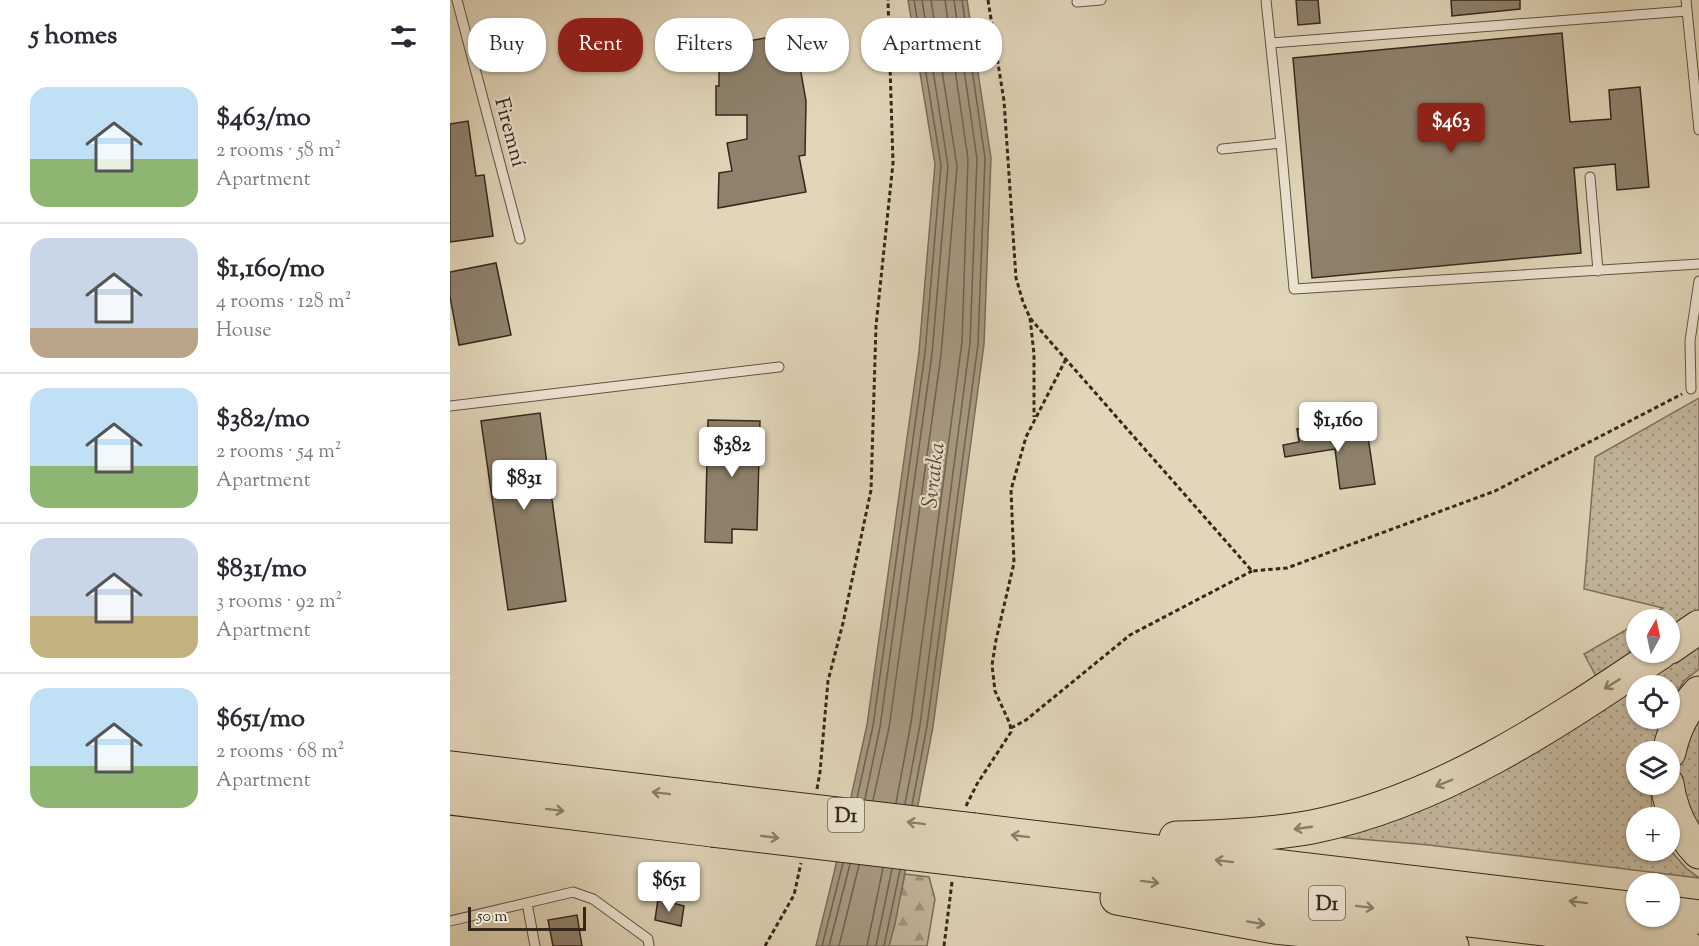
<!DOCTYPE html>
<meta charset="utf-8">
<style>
:root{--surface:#fff;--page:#f2f2f3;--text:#2b2b33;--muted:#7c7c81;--line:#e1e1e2;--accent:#8f2418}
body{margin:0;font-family:"Sorts Mill Goudy",serif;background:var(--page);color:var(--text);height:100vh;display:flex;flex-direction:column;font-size:22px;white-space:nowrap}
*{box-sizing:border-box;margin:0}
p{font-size:20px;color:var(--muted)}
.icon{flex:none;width:33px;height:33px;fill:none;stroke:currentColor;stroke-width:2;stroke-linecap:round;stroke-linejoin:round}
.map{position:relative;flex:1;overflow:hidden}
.side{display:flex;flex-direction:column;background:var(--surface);width:450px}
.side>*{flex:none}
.guide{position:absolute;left:18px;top:18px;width:570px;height:54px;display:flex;gap:12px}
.needle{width:39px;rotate:9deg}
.fabs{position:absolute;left:1176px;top:609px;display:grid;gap:12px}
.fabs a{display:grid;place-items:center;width:54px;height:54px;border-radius:50%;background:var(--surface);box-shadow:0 2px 4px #0004;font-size:30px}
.scale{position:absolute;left:18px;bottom:15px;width:118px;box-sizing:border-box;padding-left:6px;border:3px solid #35281b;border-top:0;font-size:16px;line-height:21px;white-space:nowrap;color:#35281b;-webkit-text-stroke:4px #ece4d2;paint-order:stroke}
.price{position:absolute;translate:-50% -51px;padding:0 14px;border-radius:6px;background:#fff;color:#222;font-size:20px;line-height:39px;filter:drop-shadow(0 2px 3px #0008)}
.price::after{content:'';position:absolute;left:50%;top:36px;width:18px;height:14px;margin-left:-9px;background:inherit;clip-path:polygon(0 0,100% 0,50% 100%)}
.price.current{background:var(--accent);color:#fff}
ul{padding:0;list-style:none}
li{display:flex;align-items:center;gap:18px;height:150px;padding:0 30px}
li+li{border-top:2px solid var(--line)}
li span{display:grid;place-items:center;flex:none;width:168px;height:120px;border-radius:18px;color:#555}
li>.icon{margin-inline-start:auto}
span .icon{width:72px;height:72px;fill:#fffc;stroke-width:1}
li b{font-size:26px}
h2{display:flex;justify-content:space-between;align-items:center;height:72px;padding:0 30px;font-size:26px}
.pill{padding:0 21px;border-radius:24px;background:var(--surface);box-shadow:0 2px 4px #0004;font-size:21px;line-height:54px}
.pill.current{background:var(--accent);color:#fff}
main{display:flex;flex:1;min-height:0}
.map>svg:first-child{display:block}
.grass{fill:url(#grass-dots);stroke:#7c705d;stroke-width:1.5}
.forest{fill:url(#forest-firs);stroke:#7c705d;stroke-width:1.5}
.water{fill:#a79b84;stroke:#796d5a;stroke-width:1.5}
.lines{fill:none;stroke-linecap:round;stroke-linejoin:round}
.shore{stroke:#6e6250;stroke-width:1.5}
.building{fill:#8e826e;stroke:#35281b;stroke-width:1.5}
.lane-casing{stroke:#605443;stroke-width:11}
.highway-casing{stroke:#35281b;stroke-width:35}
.path{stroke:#35281b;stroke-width:3;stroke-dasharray:4.5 3;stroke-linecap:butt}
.lane{stroke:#ece4d2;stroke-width:9}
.highway{stroke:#e1d6ba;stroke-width:33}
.highway-bridge-casing{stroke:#35281b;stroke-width:35;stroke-linecap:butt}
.highway-bridge{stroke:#e1d6ba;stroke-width:33}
.oneway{stroke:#8b7f6a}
.labels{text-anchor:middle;stroke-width:4.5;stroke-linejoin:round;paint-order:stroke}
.shield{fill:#ece4d2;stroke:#6c6052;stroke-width:1.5}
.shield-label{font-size:20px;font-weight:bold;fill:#35281b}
.street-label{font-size:21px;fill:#35281b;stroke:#ece4d2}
.water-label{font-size:22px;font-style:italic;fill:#574a3a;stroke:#ece4d2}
</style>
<main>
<section class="side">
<h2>5 homes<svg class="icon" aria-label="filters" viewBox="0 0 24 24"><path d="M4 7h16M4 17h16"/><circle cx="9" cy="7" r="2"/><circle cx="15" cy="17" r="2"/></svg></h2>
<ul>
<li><span style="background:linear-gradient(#bfe0f5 60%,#8fb573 0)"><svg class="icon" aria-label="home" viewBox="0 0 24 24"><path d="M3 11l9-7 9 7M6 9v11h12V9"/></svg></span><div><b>$463/mo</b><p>2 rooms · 58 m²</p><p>Apartment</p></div></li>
<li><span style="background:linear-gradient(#c9d6e8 75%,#b9a48a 0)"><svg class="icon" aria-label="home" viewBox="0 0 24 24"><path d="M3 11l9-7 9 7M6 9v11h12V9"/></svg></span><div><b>$1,160/mo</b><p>4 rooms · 128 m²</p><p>House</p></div></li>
<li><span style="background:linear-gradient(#bfe0f5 65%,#8fb573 0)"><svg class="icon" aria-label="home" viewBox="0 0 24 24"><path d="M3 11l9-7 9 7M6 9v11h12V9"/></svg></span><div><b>$382/mo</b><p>2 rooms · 54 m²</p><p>Apartment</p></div></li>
<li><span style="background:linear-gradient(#c9d6e8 65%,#c2b280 0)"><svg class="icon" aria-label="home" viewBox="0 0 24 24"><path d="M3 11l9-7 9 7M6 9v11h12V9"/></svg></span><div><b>$831/mo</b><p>3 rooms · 92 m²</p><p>Apartment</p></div></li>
<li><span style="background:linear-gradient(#bfe0f5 65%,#8fb573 0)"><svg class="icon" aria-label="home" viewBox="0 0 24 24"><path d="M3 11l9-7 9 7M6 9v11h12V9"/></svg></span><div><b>$651/mo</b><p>2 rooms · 68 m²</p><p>Apartment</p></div></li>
</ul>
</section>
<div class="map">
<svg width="1249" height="946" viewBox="0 0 1249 946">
<defs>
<pattern id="grass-dots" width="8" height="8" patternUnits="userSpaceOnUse" patternTransform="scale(1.5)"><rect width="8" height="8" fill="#c4b89f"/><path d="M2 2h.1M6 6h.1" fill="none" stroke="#a09681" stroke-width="1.8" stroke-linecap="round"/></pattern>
<pattern id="forest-firs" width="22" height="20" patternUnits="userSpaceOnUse" patternTransform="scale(1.5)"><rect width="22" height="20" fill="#c4b89f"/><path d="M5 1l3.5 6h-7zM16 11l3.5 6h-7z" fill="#a09681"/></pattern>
</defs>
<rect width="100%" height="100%" fill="#e1d6ba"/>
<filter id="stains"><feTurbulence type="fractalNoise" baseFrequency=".00333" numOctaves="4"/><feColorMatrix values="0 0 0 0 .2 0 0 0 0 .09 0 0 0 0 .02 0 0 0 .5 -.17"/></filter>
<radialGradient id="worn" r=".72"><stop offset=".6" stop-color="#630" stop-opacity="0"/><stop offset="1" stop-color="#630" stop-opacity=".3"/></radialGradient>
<path class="grass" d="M 1249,398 L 1249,611 L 1220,629 L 1220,620 L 1194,619 L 1213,608 L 1134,589 L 1145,457 Z
M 1186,624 L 1186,650 L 1146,676 L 1134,654 Z
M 1249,644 L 1249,669 L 1234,681 L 1220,703 L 1220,686 L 1187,686 Z
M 1186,686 L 1186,718 L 1212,719 L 1204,751 L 1186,752 L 1186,784 L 1201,785 L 1202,817 L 1186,818 L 1186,850 L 1220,850 L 1236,868 L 1249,878 L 979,845 L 886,837 Z
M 1249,708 L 1249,834 L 1226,774 L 1230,750 Z"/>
<path class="forest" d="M 455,874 L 479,877 L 485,899 L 477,946 L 439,946 Z"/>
<path class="water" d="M 458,0 L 517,0 L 541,158 L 534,344 L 483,727 L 445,924 L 439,946 L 366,946 L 384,873 L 417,725 L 469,352 L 485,164 Z"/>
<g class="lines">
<path class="shore" d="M 407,798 L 423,726 L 475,353 L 491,165 L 464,0
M 415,799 L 430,727 L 482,354 L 498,166 L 472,0
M 423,800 L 439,728 L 491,355 L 507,166 L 481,0
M 446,803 L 461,723 L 512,342 L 518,159 L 495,0
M 455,804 L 470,725 L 520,343 L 527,159 L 504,0
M 462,805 L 477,726 L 528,344 L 535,158 L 512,0
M 372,946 L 393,863
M 379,946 L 400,864
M 389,946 L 409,865
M 417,946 L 433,868
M 426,946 L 442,869
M 434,946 L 450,870"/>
</g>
<path class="building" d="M 846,0 L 868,0 L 870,23 L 848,25 Z
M 1001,0 L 1070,0 L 1070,9 L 1002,16 Z
M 344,33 L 356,101 L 355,155 L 349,156 L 356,192 L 268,208 L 269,173 L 282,171 L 277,143 L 297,139 L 297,115 L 266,115 L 266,86 L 269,86 L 269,46 Z
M 1112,33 L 1120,122 L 1161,119 L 1159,90 L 1190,87 L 1199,187 L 1167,190 L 1165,164 L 1124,168 L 1131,253 L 862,278 L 843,58 Z
M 18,121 L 26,176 L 34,175 L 43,236 L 0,242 L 0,124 Z
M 46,263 L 61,335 L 9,345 L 0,297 L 0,272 Z
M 90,413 L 116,601 L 58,610 L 31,421 Z
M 258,420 L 310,421 L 307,530 L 282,529 L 282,543 L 255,542 Z
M 882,424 L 884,434 L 917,430 L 925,484 L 890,489 L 885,449 L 835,457 L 833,445 L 849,442 L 847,429 Z
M 208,899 L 234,906 L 231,926 L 205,920 Z
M 127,915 L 132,946 L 103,946 L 98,920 Z"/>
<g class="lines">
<defs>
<path id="lane" d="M 7,0 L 70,239
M 1236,0 L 1249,130
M 627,2 L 651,0
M 821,43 L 1237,11
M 831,143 L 844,289 L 1249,264
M 772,149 L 831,143 L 816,0
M 1140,177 L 1148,271
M 1241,389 L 1240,341 L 1249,281
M 0,406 L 329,367
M 77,903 L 85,946
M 0,921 L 123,892 L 143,899 L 198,939 L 199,946"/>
<path id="highway" d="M 1220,647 L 1249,627
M 1219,752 C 1224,729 1233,710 1249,693
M 0,768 L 269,800
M 1217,784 C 1221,811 1231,833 1249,852
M 0,798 L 262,830
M 524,830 L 1186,909
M 726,838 C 772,837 818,835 862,827 C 991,801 1104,724 1211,652
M 517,860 L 1236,946
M 667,898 L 825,927 L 1002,946
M 1220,913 L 1249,917"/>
</defs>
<use href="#lane" class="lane-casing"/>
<use href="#highway" class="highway-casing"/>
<path class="path" d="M 538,0 L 554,101 L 566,278 L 573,302 L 580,318 L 598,339 L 802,571 L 837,568 L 1045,491 L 1232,394
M 580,318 L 584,354 L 584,417
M 561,728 L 576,720 L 680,635 L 802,571
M 367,789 L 370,772 L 378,681 L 393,623 L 421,490 L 426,326 L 443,163 L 438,0
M 516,806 L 527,784 L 561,732 L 560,724 L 545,691 L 542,665 L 546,640 L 564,563 L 561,490 L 576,437 L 616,359
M 315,946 L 344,895 L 351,863
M 494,946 L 502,882"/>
<use href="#lane" class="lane"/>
<use href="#highway" class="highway"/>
<defs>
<path id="highway-bridge" d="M 269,800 L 524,830
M 262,830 L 517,860"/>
</defs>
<use href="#highway-bridge" class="highway-bridge-casing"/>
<use href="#highway-bridge" class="highway-bridge"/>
</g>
<defs><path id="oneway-shaft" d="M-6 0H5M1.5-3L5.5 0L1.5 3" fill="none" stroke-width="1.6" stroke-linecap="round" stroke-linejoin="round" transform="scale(1.5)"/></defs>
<g class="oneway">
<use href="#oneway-shaft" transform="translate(1162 684) rotate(148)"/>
<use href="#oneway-shaft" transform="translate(994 783) rotate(158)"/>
<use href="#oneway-shaft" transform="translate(211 793) rotate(-173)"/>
<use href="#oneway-shaft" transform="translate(105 810) rotate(7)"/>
<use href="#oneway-shaft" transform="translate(466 823) rotate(-173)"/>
<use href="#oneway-shaft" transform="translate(853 828) rotate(172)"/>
<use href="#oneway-shaft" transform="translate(570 836) rotate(-173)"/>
<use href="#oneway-shaft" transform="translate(320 837) rotate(7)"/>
<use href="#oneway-shaft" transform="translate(774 861) rotate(-173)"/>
<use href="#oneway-shaft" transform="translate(700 882) rotate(7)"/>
<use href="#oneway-shaft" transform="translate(1128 902) rotate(-173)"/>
<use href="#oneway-shaft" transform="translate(915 907) rotate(7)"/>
<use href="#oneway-shaft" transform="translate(806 923) rotate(10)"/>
</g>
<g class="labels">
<g class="shield">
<rect x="378" y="798" width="36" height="34" rx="4.5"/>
<rect x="859" y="886" width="36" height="34" rx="4.5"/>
</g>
<g class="shield-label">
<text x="396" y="822">D1</text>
<text x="877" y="910">D1</text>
</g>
<g class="street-label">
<text transform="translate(61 132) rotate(75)" y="7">Firemní</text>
</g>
<g class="water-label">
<text transform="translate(482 475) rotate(-83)" y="8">Svratka</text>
</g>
</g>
<rect width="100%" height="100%" filter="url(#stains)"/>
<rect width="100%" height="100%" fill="url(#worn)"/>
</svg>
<div class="fabs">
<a><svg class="needle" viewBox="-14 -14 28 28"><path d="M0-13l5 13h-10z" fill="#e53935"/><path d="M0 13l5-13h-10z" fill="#7c7c81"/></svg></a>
<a><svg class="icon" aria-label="locate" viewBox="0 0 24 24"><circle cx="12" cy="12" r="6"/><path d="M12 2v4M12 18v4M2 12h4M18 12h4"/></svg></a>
<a><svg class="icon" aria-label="layers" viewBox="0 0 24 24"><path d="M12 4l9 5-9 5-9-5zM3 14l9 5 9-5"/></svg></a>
<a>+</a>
<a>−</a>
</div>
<div class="scale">50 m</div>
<b class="price current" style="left:1001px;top:154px">$463</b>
<b class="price" style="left:888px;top:453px">$1,160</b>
<b class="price" style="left:282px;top:478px">$382</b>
<b class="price" style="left:74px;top:511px">$831</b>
<b class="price" style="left:219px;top:913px">$651</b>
<div class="guide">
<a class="pill">Buy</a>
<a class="pill current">Rent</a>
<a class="pill">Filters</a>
<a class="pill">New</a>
<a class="pill">Apartment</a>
</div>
</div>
</main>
